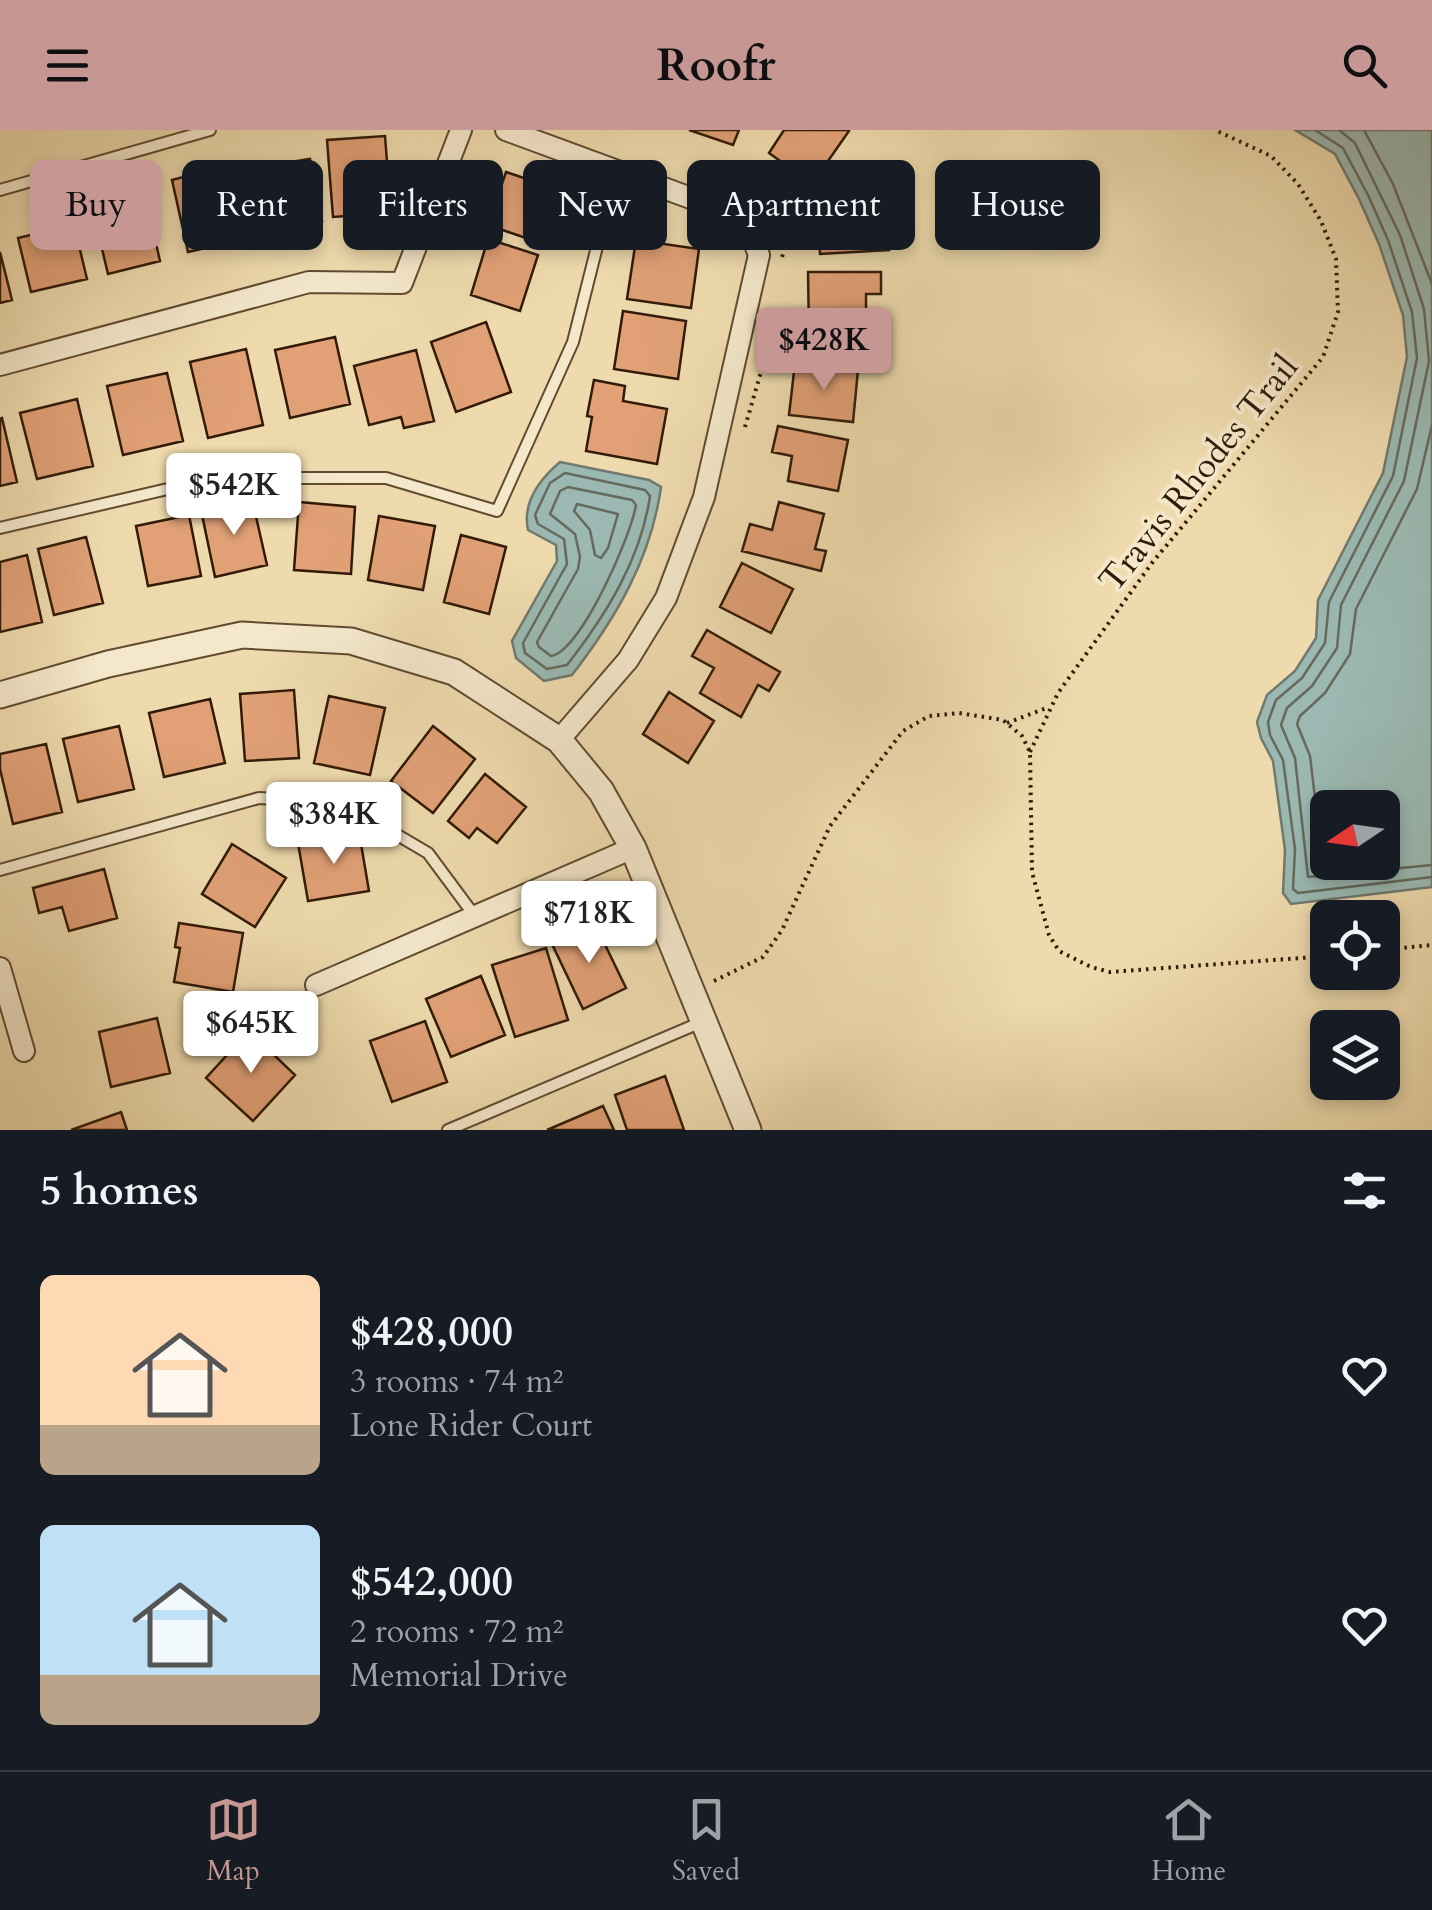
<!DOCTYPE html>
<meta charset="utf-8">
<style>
:root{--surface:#171b24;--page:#20242c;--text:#f1f3f6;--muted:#9ea1a6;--line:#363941;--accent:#c59692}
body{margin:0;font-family:Cardo,serif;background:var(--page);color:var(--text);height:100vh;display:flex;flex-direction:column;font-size:38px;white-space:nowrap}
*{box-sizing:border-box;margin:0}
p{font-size:32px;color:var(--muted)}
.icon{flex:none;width:55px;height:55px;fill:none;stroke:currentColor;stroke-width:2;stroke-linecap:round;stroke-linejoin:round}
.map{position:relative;height:1000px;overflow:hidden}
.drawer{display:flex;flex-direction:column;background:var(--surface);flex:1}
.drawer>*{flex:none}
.guide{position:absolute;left:30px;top:30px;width:1372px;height:90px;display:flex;gap:20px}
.needle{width:65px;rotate:257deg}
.controls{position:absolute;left:1310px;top:660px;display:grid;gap:20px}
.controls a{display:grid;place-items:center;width:90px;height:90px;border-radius:15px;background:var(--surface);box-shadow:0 5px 15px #0003;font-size:50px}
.price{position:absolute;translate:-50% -85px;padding:0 22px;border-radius:10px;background:#fff;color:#222;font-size:32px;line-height:65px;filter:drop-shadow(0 2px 5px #0008)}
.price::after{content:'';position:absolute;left:50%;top:60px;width:30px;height:22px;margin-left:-15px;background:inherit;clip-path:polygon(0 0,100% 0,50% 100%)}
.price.active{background:var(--accent);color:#111}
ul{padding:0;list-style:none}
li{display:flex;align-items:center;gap:30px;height:250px;padding:0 40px}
li span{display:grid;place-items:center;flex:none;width:280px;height:200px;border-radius:15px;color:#555}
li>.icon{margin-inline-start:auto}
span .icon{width:120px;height:120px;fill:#fffc;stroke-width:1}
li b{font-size:42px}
h2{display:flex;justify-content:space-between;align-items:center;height:120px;padding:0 40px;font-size:42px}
.tag{padding:0 35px;border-radius:15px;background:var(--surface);box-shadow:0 5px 15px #0003;font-size:35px;line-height:90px}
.tag.active{background:var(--accent);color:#111}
header{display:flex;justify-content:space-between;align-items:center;height:130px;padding:0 40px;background:var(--accent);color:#111;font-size:45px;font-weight:700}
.tabs{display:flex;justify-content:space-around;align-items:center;height:140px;border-top:2px solid var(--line);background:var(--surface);font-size:28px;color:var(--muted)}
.tabs a{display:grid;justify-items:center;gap:5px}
.tabs .active{color:var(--accent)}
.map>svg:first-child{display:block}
.water{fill:#9bb9b2;stroke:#717a6e;stroke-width:2.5;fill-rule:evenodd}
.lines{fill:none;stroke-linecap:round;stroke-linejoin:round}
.shore{stroke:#666a5d;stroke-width:2.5}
.building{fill:#e1a076;stroke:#311b08;stroke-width:2.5}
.service-casing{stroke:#604b31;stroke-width:14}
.minor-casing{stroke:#604b31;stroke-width:24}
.tertiary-casing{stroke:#604b31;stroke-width:29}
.path{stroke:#311b08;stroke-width:4;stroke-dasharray:2.5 5;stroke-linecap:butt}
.service{stroke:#f4e7ca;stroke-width:10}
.minor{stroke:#f4e7ca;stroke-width:20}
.tertiary{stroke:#f4e7ca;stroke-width:25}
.labels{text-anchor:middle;stroke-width:8;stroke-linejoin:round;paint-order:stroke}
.street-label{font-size:35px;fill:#311b08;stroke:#f4e7ca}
</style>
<header><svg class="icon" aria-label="menu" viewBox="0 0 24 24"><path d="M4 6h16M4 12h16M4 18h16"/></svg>Roofr<svg class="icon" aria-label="search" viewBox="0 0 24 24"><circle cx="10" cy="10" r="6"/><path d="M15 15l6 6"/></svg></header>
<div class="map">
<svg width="1432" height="1000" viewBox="0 0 1432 1000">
<rect width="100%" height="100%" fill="#eedaad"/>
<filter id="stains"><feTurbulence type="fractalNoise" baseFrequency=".002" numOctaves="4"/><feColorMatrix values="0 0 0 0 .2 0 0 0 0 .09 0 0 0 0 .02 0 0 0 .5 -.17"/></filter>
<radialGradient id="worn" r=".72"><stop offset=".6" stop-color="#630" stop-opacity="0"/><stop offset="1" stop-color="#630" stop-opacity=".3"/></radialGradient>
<path class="water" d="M 1295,0 L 1432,0 L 1432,757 L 1291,774 L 1283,763 L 1285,720 L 1273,631 L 1261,608 L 1257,592 L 1267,565 L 1295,541 L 1316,508 L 1318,470 L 1383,343 L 1407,227 L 1403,185 L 1379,114 L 1359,69 L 1335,24 ZM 1328,678 L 1382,678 L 1382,732 L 1328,732 Z
M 560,332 L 649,350 L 661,357 C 651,429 616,488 572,545 L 544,551 L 516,528 L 512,511 L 557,431 L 556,415 L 528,400 C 522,372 540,349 560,332 Z"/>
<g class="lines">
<path class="shore" d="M 1315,0 L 1343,18 L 1368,65 L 1388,110 L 1412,182 L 1417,228 L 1393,346 L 1329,472 L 1325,513 L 1302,548 L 1276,570 L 1268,592 L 1270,605 L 1283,630 L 1295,719 L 1293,759 L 1298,763 L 1432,747
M 1339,0 L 1355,13 L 1400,105 L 1424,179 L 1429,231 L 1404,351 L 1341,475 L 1337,518 L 1312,556 L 1287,578 L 1281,595 L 1295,628 L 1308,747 L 1432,735
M 1364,0 L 1393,54 L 1432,154
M 565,343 L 645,360 L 650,366 C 641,429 606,485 567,535 L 547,539 L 525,523 L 523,513 L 567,434 L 564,409 L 538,394 L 535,385 L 550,353 Z
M 568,357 L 632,370 L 636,375 C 631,406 581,521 551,526 L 539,517 L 537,512 L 578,439 L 580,427 L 575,404 L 550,384 L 560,361 Z
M 577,374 L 618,384 L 608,418 L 601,428 L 595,425 L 590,400 L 574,381 Z
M 1328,730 L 1322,726 L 1310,626 L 1297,594 L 1300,586 L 1325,563 L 1350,524 L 1356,479 L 1417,359 L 1432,295"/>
</g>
<path class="building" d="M 689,0 L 739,0 L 733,15 Z
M 784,0 L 848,0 L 849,1 L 812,54 L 769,23 Z
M 385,6 L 391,83 L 333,87 L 327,10 Z
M 310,29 L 322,91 L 266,102 L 253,38 Z
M 506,42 L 568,63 L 549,116 L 488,95 Z
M 195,44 L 198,57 L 231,50 L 245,109 L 188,122 L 172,50 Z
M 145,65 L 160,131 L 108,144 L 92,77 Z
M 886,75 L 889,120 L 820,124 L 818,79 Z
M 74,95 L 87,149 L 31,162 L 18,108 Z
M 488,109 L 538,125 L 520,181 L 471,165 Z
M 636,110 L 699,119 L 691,178 L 627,169 Z
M 0,122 L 12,170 L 0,173 Z
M 808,142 L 881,142 L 881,164 L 866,164 L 866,203 L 809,203 Z
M 623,181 L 686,191 L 678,249 L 614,239 Z
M 486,192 L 511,262 L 456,282 L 431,212 Z
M 335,207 L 350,274 L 290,288 L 275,220 Z
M 246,219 L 263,295 L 208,308 L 190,232 Z
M 416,220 L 434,291 L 404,298 L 401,287 L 369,295 L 354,236 Z
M 795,233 L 858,240 L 853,292 L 789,285 Z
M 167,243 L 183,311 L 123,325 L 107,256 Z
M 594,250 L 625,256 L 623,271 L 667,279 L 657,334 L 586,321 L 592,287 L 587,286 Z
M 77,269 L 93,336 L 37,349 L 20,283 Z
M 2,288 L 17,352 L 0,356 L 0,289 Z
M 778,296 L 848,310 L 838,361 L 788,351 L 792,326 L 772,322 Z
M 252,369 L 267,435 L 215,447 L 201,380 Z
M 299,372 L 355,377 L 351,444 L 294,440 Z
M 779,372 L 824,384 L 815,419 L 826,421 L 821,441 L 742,421 L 750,394 L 772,400 Z
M 189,385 L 201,446 L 148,456 L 136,396 Z
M 379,386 L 435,396 L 423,460 L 368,450 Z
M 461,405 L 506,417 L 489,484 L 444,472 Z
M 86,407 L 103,473 L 54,485 L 38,419 Z
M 27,425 L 42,492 L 0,502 L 0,432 Z
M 742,433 L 793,459 L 771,503 L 720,477 Z
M 707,500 L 780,542 L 769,561 L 758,555 L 741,587 L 700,563 L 714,538 L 692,526 Z
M 294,560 L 299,628 L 245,631 L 240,564 Z
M 669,562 L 714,591 L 688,633 L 643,604 Z
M 329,566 L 385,578 L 370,645 L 314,633 Z
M 210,569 L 225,633 L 164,647 L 149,583 Z
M 119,596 L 134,659 L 78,672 L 63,609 Z
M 433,596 L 475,629 L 433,683 L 391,651 Z
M 46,614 L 62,682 L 13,694 L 0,639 L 0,624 Z
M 485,644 L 526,677 L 497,713 L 477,698 L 469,708 L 448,691 Z
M 359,702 L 369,761 L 308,771 L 298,713 Z
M 232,714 L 286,748 L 255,797 L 202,764 Z
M 104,739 L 117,788 L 69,801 L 62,777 L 39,783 L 33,758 Z
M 179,793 L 243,803 L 233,862 L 174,852 L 180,818 L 175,817 Z
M 595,794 L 626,858 L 583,879 L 552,814 Z
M 546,818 L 568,890 L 515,907 L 492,835 Z
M 481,846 L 505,905 L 451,927 L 426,869 Z
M 157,888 L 170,943 L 111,957 L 99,902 Z
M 425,891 L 447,952 L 392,972 L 370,911 Z
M 249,901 L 295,945 L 253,991 L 206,948 Z
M 665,946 L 684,1000 L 627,1000 L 615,965 Z
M 603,976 L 614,1000 L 547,1000 Z
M 121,982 L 127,1000 L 71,1000 Z"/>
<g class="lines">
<defs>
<path id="service" d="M 0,60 L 210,0
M 0,398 L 215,348 L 386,348 L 497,381 L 573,212 L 616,41
M 0,740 L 259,668 L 343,673 L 428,723 L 474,785
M 448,1000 L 704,891"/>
<path id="minor" d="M 506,0 L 745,88 L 759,125 L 704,367 L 666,468 L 628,530 L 559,610
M 0,235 L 309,152 L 402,153 L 461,0
M 0,838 L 24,921
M 316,855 L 633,718"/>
<path id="tertiary" d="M 0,565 L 108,534 L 242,505 L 351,511 L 454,542 L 559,610 L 601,661 L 633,718 L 748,1000"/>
</defs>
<use href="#service" class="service-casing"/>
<use href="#minor" class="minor-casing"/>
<use href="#tertiary" class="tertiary-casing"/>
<path class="path" d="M 740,62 C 777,62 794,94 782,127
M 745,297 L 763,235 L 766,199
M 1007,593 L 1049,577
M 1030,622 L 1058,563 L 1152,433 L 1323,227 L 1338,182 L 1336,129 L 1321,91 L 1298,54 L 1271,26 L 1215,0
M 1382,820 L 1432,815
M 714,851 L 763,827 L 782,800 L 830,696 L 903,601 L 929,586 L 959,583 L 1003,590 L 1022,606 L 1030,622 L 1032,742 L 1049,805 L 1059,821 L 1091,837 L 1110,842 L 1328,826"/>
<use href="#service" class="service"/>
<use href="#minor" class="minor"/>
<use href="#tertiary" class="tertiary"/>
</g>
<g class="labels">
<g class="street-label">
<text transform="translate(1198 343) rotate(-51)" y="12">Travis Rhodes Trail</text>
</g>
</g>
<rect width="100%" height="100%" filter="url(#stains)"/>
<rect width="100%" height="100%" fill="url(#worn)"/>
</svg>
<div class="controls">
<a><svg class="needle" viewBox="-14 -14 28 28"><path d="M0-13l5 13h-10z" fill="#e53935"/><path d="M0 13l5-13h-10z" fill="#9ea1a6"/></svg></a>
<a><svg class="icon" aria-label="locate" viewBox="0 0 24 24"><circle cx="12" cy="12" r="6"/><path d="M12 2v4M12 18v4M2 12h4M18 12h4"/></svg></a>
<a><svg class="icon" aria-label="layers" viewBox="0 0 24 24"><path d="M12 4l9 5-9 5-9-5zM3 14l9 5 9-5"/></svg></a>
</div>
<b class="price active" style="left:824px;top:263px">$428K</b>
<b class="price" style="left:234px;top:408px">$542K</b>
<b class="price" style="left:334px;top:737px">$384K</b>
<b class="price" style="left:589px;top:836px">$718K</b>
<b class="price" style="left:251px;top:946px">$645K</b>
<div class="guide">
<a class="tag active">Buy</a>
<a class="tag">Rent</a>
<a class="tag">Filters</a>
<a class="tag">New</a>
<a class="tag">Apartment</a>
<a class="tag">House</a>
</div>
</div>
<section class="drawer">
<h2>5 homes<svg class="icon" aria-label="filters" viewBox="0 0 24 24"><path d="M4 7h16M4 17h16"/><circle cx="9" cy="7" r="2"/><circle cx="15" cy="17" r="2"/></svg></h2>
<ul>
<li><span style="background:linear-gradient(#ffd9b3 75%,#b9a48a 0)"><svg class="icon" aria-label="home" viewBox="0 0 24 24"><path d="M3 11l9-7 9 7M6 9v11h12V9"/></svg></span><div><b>$428,000</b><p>3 rooms · 74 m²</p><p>Lone Rider Court</p></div><svg class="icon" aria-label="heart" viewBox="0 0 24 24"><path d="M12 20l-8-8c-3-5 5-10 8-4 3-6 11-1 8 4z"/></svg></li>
<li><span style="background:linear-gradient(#bfe0f5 75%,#b9a48a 0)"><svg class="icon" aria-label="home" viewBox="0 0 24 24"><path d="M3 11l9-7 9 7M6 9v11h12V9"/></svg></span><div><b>$542,000</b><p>2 rooms · 72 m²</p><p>Memorial Drive</p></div><svg class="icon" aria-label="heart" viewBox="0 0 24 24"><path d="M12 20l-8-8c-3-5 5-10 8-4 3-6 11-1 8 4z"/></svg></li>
</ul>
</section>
<nav class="tabs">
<a class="active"><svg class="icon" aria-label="map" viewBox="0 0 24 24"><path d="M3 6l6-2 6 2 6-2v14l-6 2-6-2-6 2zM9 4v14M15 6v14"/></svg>Map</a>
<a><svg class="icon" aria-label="saved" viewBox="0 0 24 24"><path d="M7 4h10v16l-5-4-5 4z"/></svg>Saved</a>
<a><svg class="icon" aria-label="home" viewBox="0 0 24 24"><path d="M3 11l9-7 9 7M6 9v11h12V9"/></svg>Home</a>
</nav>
